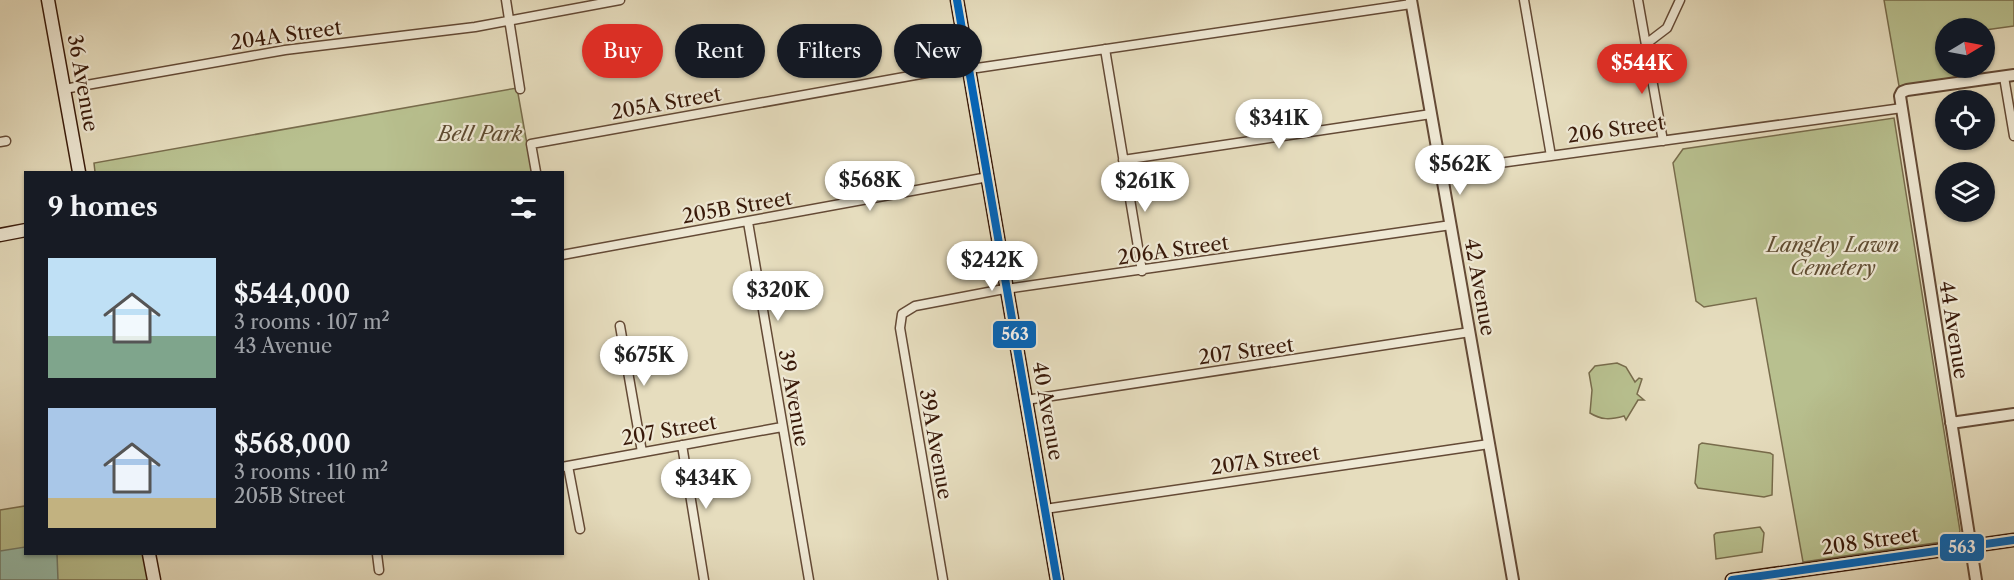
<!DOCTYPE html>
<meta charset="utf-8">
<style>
:root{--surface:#171b24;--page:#242831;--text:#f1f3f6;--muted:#9ea1a6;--accent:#d93025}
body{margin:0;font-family:"Libre Caslon Text",serif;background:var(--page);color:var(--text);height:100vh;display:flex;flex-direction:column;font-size:22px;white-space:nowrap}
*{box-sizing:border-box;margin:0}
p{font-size:20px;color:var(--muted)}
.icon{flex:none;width:33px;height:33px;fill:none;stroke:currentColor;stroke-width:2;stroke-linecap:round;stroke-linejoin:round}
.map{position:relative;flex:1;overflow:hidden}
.details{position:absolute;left:24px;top:171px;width:540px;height:384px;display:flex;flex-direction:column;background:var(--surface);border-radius:0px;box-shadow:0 2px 4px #0004}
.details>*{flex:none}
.top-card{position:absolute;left:582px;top:24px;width:570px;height:54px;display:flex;gap:12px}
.needle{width:39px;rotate:80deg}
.fabs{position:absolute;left:1935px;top:18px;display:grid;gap:12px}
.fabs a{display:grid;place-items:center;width:60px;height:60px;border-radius:50%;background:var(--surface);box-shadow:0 2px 4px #0004;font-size:30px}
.price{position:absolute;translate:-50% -51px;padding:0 14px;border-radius:21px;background:#fff;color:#222;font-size:20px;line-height:39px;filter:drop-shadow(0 2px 3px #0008)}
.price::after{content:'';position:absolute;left:50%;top:36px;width:18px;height:14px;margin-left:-9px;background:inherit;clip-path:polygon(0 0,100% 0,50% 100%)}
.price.selected{background:var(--accent);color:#fff}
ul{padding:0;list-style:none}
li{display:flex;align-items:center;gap:18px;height:150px;padding:0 24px}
li span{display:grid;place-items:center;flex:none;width:168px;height:120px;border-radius:0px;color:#555}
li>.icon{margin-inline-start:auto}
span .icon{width:72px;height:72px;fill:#fffc;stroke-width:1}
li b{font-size:26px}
h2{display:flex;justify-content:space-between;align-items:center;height:72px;padding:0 24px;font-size:26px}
.pill{padding:0 21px;border-radius:27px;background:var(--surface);box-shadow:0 2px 4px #0004;font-size:21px;line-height:54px}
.pill.selected{background:var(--accent);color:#fff}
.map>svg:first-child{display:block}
.green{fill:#b8c08f;stroke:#786c4c;stroke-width:1.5}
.water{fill:#97bdab;stroke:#717b6a;stroke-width:1.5}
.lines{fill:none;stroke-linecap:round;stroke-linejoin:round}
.minor-casing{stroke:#644a36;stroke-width:11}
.tertiary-casing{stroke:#644a36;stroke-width:14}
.secondary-casing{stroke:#381909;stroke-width:15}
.minor{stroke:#efe9d5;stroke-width:8}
.tertiary{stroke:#efe9d5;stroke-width:10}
.secondary{stroke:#efe9d5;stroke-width:12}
.bus-1-casing{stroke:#efe9d5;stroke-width:12}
.bus-1{stroke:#0065bd;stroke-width:8}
.labels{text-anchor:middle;stroke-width:4.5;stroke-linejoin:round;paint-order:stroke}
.street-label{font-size:20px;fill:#381909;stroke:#efe9d5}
.park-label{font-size:20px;font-style:italic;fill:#5e4b31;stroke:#efe9d5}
.line-badge{stroke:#efe9d5;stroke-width:2}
.badge-label{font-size:16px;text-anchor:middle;font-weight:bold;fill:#fff}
</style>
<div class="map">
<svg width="2014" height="580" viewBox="0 0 2014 580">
<rect width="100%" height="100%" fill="#e6ddbe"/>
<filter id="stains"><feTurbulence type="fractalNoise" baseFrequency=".00333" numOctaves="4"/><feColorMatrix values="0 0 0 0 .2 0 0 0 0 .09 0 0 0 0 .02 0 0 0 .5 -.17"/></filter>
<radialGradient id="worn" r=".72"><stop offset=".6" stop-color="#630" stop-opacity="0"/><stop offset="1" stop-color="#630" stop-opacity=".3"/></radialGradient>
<path class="green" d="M 1884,0 L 2014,0 L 2014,26 L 1985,30 L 1946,28 L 1946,68 L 1973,68 L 1973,75 L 1899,86 Z
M 517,88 L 532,172 L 95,172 L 94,163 Z
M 1894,118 L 1960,531 L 1956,540 L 1803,562 L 1756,298 L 1704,307 L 1696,301 L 1673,163 L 1683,149 Z
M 1617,363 L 1626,367 L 1635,382 L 1639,378 L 1642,379 L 1637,394 L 1644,400 L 1638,400 L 1626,420 L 1624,416 C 1610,420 1601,420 1590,413 L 1592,390 L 1589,373 L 1595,366 Z
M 1702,443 L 1770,453 L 1773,455 L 1772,495 L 1764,497 L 1698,488 L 1695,483 L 1699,445 Z
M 25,506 L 26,554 L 146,554 L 152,580 L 0,580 L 0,510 Z
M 1760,527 L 1764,533 L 1762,552 L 1716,559 L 1714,535 L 1716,533 Z"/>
<path class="water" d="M 25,547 L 26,554 L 57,554 L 58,580 L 0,580 L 0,551 Z"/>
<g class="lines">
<defs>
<path id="minor" d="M 506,0 L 520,89
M 1524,0 L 1551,156
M 1638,0 L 1663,141
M 1646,44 L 1667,28 L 1680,0
M 1105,49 L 1142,271
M 2004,77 L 2014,136
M 64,89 L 285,50 L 475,27 L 620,0
M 0,142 L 6,141
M 1123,160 L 1431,114
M 1441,171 L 1902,108
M 536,172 L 531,144 L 960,67 L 977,68 L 1411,4
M 748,222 L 809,580
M 562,255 L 988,177
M 620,326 L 642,452
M 1026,400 L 1470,332
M 682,445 L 704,580
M 568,466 L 580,529
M 562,467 L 782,427
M 1045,509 L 1489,444
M 377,554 L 379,570
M 943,580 L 900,328 L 902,314 L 915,306 L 999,290 L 1451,225"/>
<path id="tertiary" d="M 1411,0 L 1513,580
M 1951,423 L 2014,414
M 1976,580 L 1900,96 L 1902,92 L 1907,90 L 2014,75"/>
<path id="secondary" d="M 48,0 L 79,172
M 957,0 L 1057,580
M 0,235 L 26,230
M 149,554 L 154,580
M 1732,580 L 2014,540"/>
</defs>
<use href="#minor" class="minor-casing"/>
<use href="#tertiary" class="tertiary-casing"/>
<use href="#secondary" class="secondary-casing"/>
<use href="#minor" class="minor"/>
<use href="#tertiary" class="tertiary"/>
<use href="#secondary" class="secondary"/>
<defs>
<path id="bus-1" d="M 957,0 L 1057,580
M 1732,580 L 2014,540"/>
</defs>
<use href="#bus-1" class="bus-1-casing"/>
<use href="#bus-1" class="bus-1"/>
</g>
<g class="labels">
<g class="street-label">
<text transform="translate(286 35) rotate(-8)" y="7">204A Street</text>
<text transform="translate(83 83) rotate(80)" y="7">36 Avenue</text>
<text transform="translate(666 103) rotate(-10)" y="7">205A Street</text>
<text transform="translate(1616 129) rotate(-8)" y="7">206 Street</text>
<text transform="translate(737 207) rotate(-10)" y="7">205B Street</text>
<text transform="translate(1173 250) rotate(-8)" y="7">206A Street</text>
<text transform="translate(1480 287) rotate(80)" y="7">42 Avenue</text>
<text transform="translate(1954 330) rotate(81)" y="7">44 Avenue</text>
<text transform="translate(1246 351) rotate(-8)" y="7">207 Street</text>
<text transform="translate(794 398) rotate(80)" y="7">39 Avenue</text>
<text transform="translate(1048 411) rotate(80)" y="7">40 Avenue</text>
<text transform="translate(669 430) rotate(-10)" y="7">207 Street</text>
<text transform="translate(936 444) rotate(80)" y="7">39A Avenue</text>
<text transform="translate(1265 460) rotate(-8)" y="7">207A Street</text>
<text transform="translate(1870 541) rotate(-8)" y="7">208 Street</text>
</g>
<g class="park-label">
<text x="480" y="141">Bell Park</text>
<text x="1833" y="252">Langley Lawn<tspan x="1833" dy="23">Cemetery</tspan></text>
</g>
</g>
<g class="line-badge">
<rect x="992" y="320" width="45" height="29" rx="6" fill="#0065bd"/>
<rect x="1939" y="533" width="46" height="29" rx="6" fill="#0065bd"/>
</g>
<g class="badge-label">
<text x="1015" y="340">563</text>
<text x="1962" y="553">563</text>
</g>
<rect width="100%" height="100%" filter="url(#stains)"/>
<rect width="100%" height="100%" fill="url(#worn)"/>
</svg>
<div class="fabs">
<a><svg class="needle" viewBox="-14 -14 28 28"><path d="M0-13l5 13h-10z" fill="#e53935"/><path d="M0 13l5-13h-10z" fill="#9ea1a6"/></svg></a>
<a><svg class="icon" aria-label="locate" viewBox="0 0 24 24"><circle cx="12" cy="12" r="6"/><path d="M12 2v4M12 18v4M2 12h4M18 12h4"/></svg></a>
<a><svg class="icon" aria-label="layers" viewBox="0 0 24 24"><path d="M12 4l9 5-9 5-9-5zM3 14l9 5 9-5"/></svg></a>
</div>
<b class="price selected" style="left:1642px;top:95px">$544K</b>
<b class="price" style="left:1279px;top:150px">$341K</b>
<b class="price" style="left:1460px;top:196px">$562K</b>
<b class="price" style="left:870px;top:212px">$568K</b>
<b class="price" style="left:1145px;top:213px">$261K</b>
<b class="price" style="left:992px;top:292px">$242K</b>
<b class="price" style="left:778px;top:322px">$320K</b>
<b class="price" style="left:644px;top:387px">$675K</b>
<b class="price" style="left:706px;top:510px">$434K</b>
<div class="top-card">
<a class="pill selected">Buy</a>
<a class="pill">Rent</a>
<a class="pill">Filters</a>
<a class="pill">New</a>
</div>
<section class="details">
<h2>9 homes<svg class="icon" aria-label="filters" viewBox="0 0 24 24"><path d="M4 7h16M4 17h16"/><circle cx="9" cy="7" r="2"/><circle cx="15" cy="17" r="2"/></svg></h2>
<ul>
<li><span style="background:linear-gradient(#bfe0f5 65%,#7fa58c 0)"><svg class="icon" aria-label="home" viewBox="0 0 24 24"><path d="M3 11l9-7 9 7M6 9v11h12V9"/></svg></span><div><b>$544,000</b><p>3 rooms · 107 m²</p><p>43 Avenue</p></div></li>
<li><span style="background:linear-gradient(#a9c7e8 75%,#c2b280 0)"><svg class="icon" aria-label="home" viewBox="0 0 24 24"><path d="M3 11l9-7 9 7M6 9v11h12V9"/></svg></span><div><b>$568,000</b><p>3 rooms · 110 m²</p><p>205B Street</p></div></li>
</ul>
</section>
</div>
